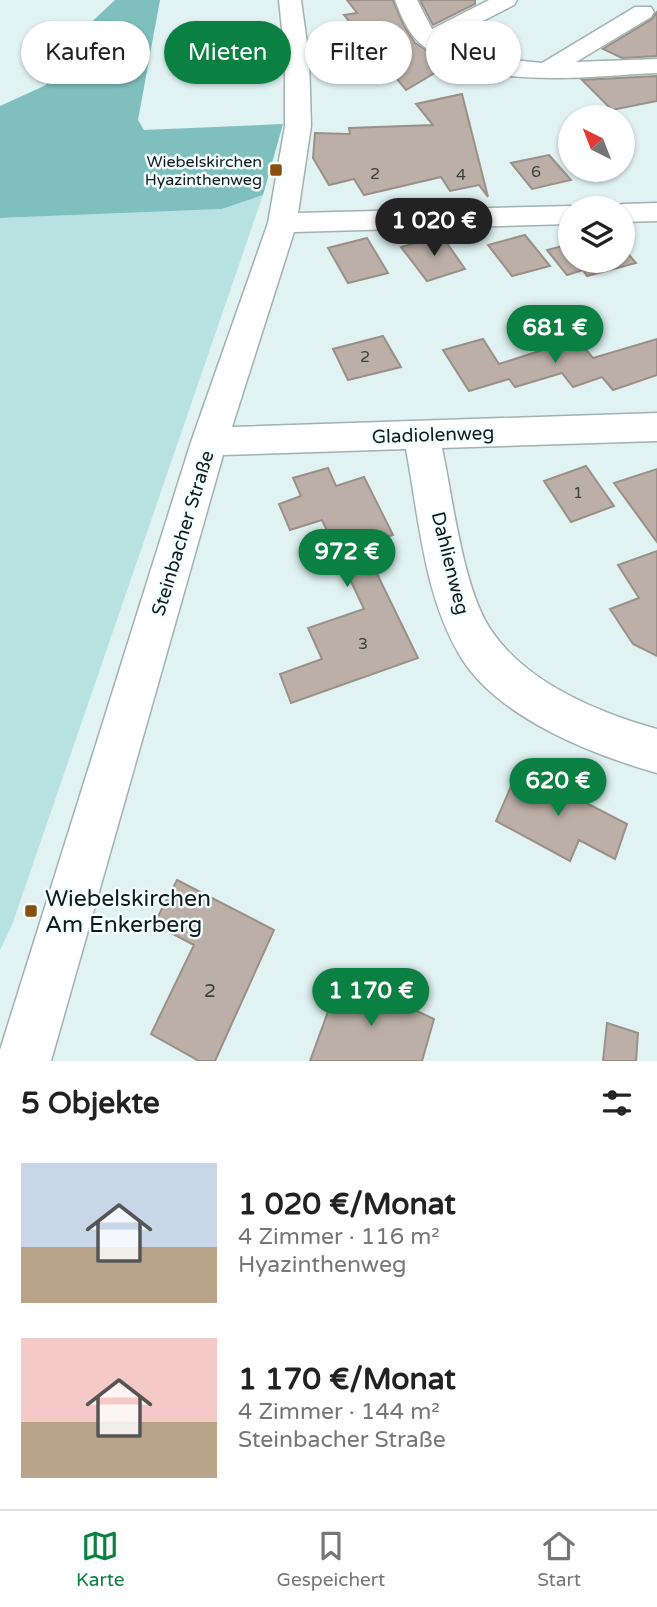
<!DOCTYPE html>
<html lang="de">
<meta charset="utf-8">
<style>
:root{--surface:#fff;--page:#f6f6f6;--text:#222;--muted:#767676;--line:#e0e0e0;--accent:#0b8043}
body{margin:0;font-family:"Varela Round",sans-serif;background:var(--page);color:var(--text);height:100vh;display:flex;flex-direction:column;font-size:26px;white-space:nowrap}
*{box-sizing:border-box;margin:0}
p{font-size:23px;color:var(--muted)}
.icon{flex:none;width:38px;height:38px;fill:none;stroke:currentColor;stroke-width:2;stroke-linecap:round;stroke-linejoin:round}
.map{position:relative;height:1061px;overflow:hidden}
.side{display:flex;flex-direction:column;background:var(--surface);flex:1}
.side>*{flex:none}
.guide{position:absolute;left:21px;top:21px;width:616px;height:63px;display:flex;gap:14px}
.needle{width:46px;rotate:318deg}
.tools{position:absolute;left:558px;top:105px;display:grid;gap:14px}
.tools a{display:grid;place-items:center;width:77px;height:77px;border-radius:50%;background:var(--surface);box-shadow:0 2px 5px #0004;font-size:35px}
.price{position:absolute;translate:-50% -60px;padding:0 16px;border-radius:24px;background:var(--accent);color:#fff;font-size:23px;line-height:46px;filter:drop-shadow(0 2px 4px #0008)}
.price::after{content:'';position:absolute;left:50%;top:42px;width:21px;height:16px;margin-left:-10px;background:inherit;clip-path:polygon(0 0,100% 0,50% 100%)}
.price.selected{background:#222;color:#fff}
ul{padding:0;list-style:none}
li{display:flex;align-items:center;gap:21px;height:175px;padding:0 21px}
li span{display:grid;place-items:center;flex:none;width:196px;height:140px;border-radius:0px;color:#555}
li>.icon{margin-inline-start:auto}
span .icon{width:84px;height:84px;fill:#fffc;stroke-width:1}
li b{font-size:30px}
h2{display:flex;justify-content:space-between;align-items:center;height:84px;padding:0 21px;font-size:30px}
.chip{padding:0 24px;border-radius:32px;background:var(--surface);box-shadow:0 2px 5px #0004;font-size:24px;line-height:63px}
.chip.selected{background:var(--accent);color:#fff}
.menu{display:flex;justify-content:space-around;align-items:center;height:98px;border-top:2px solid var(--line);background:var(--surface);font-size:19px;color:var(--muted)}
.menu a{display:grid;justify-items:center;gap:4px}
.menu .selected{color:var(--accent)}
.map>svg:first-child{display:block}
.green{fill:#b8e2e2}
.forest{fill:#7fc0bf}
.building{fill:#bbafa7;stroke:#9b9087;stroke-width:2}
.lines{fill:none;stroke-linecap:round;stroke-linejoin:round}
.minor-casing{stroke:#a1b1b1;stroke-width:3}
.minor{fill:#fff;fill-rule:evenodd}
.poi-dot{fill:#8a4e0d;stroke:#f1ffff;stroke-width:2.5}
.labels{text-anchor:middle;stroke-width:5;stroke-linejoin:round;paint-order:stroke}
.far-poi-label{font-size:16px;fill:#141a19;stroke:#f1ffff;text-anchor:end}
.number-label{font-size:16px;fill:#3e3f3c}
.street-label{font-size:19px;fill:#141a19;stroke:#f1ffff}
.near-number-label{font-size:19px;fill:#3e3f3c}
.near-poi-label{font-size:23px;fill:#141a19;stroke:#f1ffff;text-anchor:start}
</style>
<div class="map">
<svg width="657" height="1061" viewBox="0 0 657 1061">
<rect width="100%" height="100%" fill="#e1f2f2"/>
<path class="green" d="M 263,195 L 12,925 L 0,950 L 0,218 L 222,209 Z"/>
<path class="forest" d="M 115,0 L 160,0 L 138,120 L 144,130 L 283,124 L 263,195 L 222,209 L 0,218 L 0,106 L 46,85 L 64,48 Z"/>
<path class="building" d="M 347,0 L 393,0 L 404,26 L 415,43 L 450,64 L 406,90 L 344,15 L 357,13 Z
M 420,0 L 475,0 L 475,4 L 433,25 Z
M 657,12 L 657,56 L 622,58 L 603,49 L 652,19 Z
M 477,27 L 479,47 L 475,50 L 452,40 Z
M 657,76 L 657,101 L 612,110 L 582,80 Z
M 462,94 L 488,197 L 479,185 L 450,191 L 441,177 L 364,195 L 354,179 L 329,185 L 313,158 L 315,133 L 350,134 L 349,128 L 433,125 L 416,104 Z
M 549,155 L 571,180 L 532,189 L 511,163 Z
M 525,235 L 550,266 L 512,276 L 488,245 Z
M 442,236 L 465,269 L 427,281 L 401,247 Z
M 367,238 L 388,273 L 348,283 L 328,248 Z
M 570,244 L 570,261 L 623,261 L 623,248 L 636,263 L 587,276 L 583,270 L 567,275 L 547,250 Z
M 383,336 L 401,367 L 348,380 L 333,349 Z
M 483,339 L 499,364 L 577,339 L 593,358 L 657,339 L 657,375 L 613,390 L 602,377 L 573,387 L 562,373 L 515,387 L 509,379 L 469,391 L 443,350 Z
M 586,466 L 614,506 L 571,522 L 544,481 Z
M 328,468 L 336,486 L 364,477 L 393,535 L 363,545 L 418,658 L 291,703 L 280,674 L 322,659 L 308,628 L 364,609 L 322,520 L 290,530 L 279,504 L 301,496 L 293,478 Z
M 657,469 L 657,542 L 614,483 Z
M 657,551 L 657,656 L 633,644 L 610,609 L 639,598 L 618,565 Z
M 519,768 L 627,824 L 615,859 L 579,840 L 570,861 L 496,821 Z
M 177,880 L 274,930 L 215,1061 L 199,1061 L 151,1034 L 194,945 L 154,924 Z
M 341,976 L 434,1019 L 422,1061 L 310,1061 Z
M 607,1023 L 638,1033 L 636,1061 L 603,1061 Z"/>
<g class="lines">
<defs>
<path id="minor" d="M 279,0 L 301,0 L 309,58 L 311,126 L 298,213 L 570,206 L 579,208 L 570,208 L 570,224 L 294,232 L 232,427 L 657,413 L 657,441 L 442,448 C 453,499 463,592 493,633 C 529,684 599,713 657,729 L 657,773 C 593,755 499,718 462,659 C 424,598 419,518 406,449 L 223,455 L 51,1061 L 0,1061 L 0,1050 L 191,442 L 268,223 L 285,126 L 285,58 Z
M 395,0 L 417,0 L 432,29 L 489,0 L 517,0 L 514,5 L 446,40 L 484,57 L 542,63 L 635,7 L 651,7 L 654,12 L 651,17 L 576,62 L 657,59 L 657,73 C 587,76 481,92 422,45 C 409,35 401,16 395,0 Z
M 657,203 L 657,221 L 623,222 L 623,208 L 612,208 L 623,204 Z"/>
</defs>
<use href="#minor" class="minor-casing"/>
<use href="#minor" class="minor"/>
</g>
<g class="poi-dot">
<rect x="269" y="163" width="14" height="14" rx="3.5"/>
<rect x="24" y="904" width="14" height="14" rx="3.5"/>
</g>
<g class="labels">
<g class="far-poi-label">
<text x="262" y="167">Wiebelskirchen<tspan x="262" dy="18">Hyazinthenweg</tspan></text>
</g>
<g class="number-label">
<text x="536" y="177">6</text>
<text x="375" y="179">2</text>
<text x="461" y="180">4</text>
<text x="365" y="362">2</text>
<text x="578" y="498">1</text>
<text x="363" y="649">3</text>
</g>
<g class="street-label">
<text transform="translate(433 434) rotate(-2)" y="7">Gladiolenweg</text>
<text transform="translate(182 533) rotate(-73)" y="7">Steinbacher Straße</text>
<text transform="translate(451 563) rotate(76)" y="7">Dahlienweg</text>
</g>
<g class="near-number-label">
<text x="210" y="997">2</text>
</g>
<g class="near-poi-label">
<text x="45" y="906">Wiebelskirchen<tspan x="45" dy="26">Am Enkerberg</tspan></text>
</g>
</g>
</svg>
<div class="tools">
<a><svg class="needle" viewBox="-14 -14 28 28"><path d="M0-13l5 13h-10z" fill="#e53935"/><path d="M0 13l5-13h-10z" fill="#767676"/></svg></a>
<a><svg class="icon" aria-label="layers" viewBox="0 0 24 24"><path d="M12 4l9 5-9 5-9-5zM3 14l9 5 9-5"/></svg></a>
</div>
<b class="price selected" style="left:434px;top:258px">1 020 €</b>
<b class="price" style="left:555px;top:365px">681 €</b>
<b class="price" style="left:347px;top:589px">972 €</b>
<b class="price" style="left:558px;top:818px">620 €</b>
<b class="price" style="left:371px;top:1028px">1 170 €</b>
<div class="guide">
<a class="chip">Kaufen</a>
<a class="chip selected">Mieten</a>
<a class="chip">Filter</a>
<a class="chip">Neu</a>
</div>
</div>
<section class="side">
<h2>5 Objekte<svg class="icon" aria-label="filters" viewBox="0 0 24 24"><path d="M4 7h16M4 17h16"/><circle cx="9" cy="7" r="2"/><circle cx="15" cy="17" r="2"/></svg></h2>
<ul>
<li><span style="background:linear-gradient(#c9d6e8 60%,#b9a48a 0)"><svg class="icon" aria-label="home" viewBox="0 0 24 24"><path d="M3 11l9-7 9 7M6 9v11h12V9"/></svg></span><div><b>1 020 €/Monat</b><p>4 Zimmer · 116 m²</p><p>Hyazinthenweg</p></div></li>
<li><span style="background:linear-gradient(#f6c9c9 60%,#b9a48a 0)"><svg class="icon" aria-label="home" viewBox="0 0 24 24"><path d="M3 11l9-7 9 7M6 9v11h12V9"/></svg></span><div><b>1 170 €/Monat</b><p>4 Zimmer · 144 m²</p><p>Steinbacher Straße</p></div></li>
</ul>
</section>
<nav class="menu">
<a class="selected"><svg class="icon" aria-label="map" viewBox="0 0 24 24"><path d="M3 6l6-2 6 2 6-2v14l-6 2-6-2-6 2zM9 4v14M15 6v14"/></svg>Karte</a>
<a><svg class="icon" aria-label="saved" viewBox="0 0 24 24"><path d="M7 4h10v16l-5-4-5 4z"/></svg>Gespeichert</a>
<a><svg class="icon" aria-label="home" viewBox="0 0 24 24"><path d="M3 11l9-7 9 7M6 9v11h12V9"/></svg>Start</a>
</nav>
